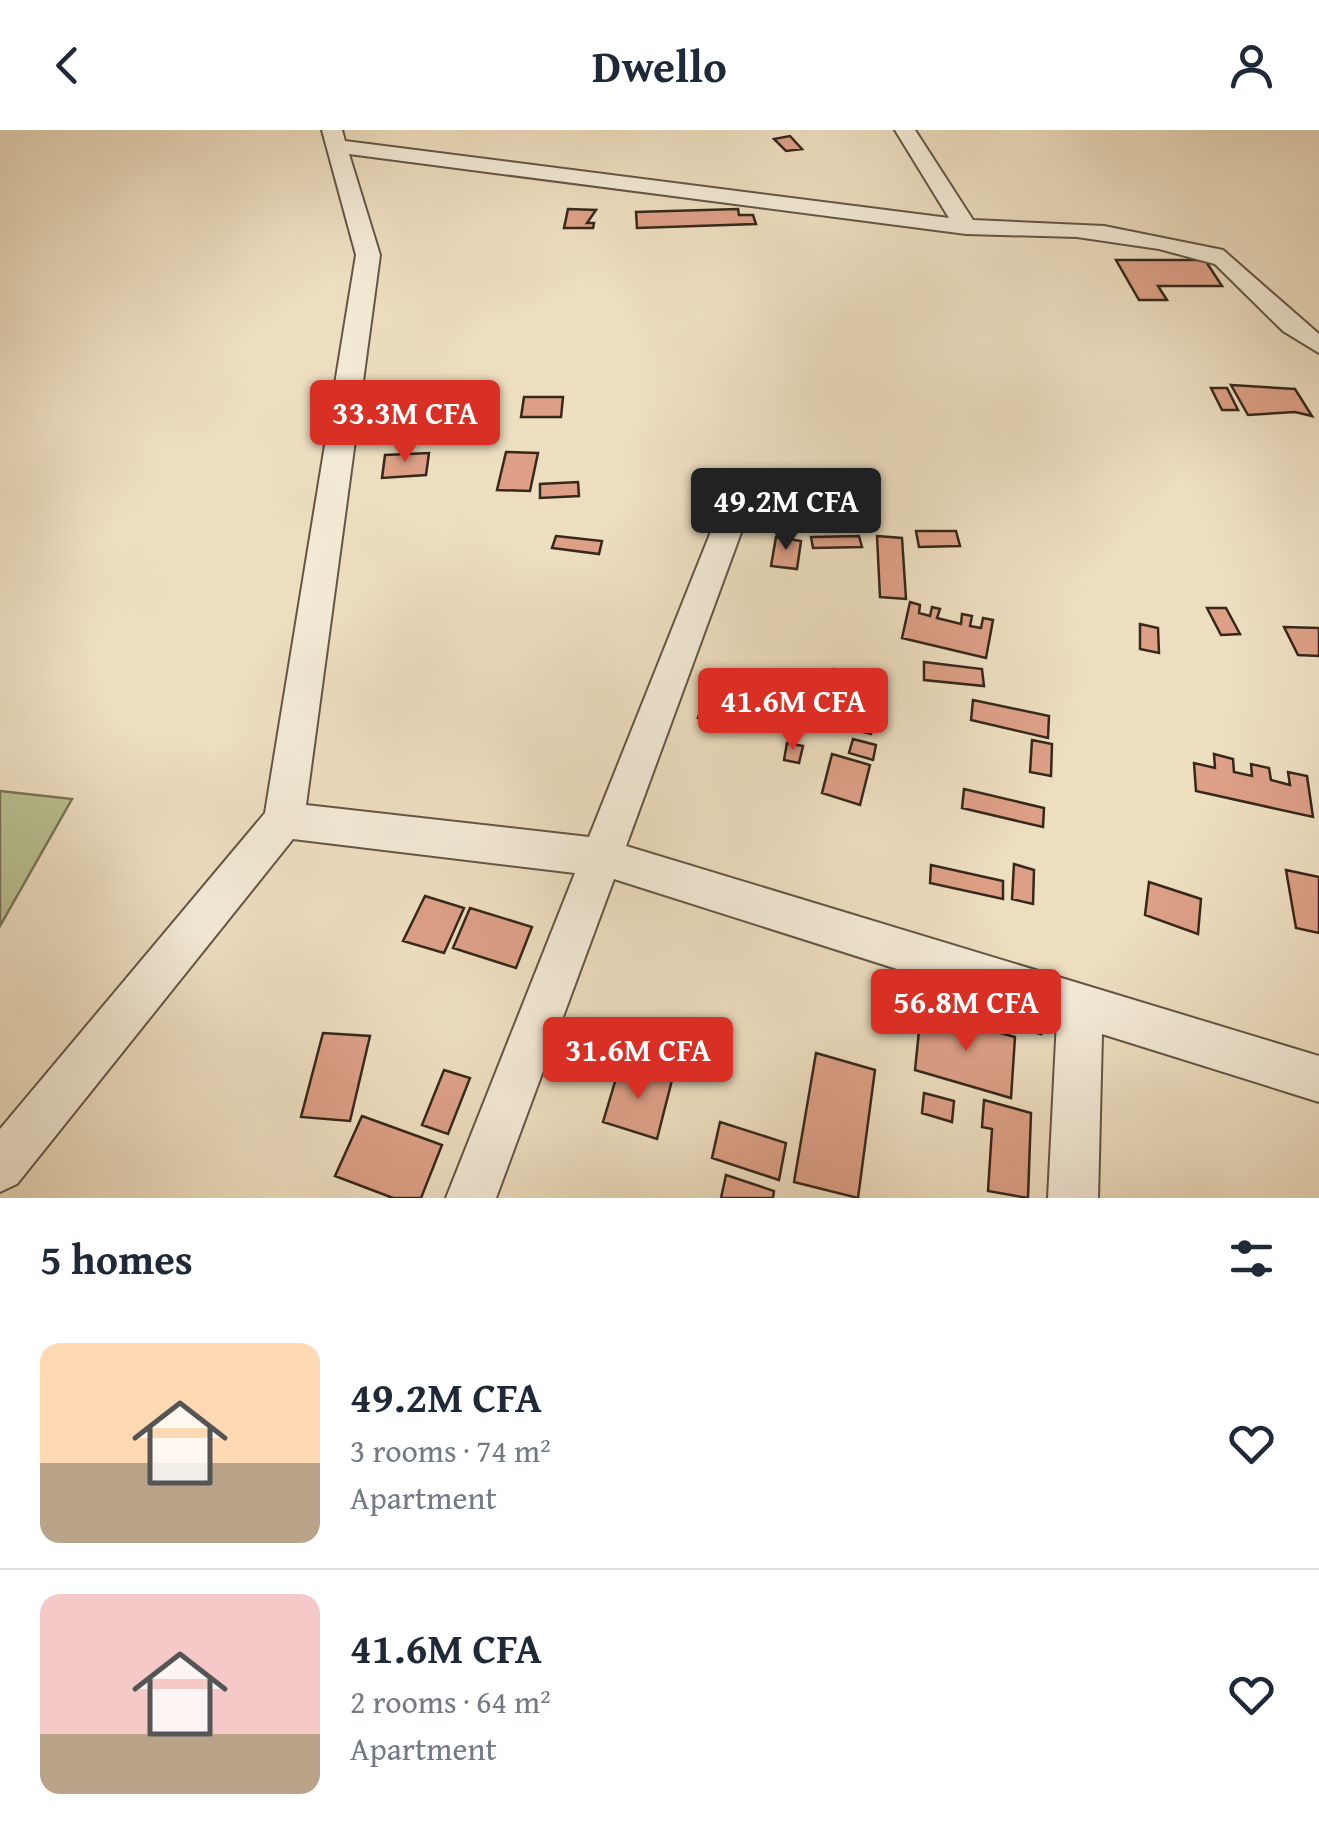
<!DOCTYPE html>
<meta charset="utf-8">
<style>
:root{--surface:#fff;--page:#f6f6f7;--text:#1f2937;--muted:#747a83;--line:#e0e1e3;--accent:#d93025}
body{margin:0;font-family:"Gentium Book Plus",serif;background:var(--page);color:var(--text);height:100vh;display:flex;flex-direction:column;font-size:38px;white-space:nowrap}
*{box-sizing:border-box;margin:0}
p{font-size:32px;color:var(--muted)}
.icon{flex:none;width:55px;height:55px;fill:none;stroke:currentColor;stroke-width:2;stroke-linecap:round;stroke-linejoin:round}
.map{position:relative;height:1068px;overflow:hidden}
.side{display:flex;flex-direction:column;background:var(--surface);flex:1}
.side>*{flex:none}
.price{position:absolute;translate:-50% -85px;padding:0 22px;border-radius:10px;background:var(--accent);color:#fff;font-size:32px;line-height:65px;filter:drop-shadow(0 2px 5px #0008)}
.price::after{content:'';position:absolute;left:50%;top:60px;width:30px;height:22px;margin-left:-15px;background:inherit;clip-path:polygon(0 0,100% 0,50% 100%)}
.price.on{background:#222;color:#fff}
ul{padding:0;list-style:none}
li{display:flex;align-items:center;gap:30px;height:250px;padding:0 40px}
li+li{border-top:2px solid var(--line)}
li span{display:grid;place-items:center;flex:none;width:280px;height:200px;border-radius:20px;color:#555}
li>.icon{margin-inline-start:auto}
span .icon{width:120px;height:120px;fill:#fffc;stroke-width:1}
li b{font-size:42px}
h2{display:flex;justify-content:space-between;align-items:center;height:120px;padding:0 40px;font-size:42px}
header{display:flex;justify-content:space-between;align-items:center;height:130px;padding:0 40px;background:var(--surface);font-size:45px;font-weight:800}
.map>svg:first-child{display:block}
.green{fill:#b9c192;stroke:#787456;stroke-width:2.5}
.building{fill:#dda087;stroke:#36281b;stroke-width:2.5}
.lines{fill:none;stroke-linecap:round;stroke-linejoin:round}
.street-casing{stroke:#645644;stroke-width:4}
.street{fill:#f3ead6;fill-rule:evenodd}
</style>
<header><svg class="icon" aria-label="back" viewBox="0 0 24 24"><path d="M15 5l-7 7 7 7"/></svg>Dwello<svg class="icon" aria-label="person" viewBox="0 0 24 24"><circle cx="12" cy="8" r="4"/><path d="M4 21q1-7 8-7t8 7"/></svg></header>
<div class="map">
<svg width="1319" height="1068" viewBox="0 0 1319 1068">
<rect width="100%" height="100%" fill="#eddec0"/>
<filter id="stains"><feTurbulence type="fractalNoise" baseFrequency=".002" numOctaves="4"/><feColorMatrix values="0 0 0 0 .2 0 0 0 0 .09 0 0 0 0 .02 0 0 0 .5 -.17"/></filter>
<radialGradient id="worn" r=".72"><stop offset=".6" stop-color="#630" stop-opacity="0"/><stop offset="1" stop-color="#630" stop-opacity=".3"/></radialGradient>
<path class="green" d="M 0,661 L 72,669 L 0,796 Z"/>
<path class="building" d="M 790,6 L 802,19 L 786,21 L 774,9 Z
M 568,79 L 596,80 L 587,93 L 594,93 L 593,98 L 564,98 Z
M 738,79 L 739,85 L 753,85 L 756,94 L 637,98 L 636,82 Z
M 1116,130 L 1205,130 L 1222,156 L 1158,156 L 1167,170 L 1139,170 Z
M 1231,255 L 1295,259 L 1312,286 L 1295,282 L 1248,285 Z
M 1211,258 L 1227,258 L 1238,280 L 1222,280 Z
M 524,267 L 563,267 L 561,287 L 521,287 Z
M 506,322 L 538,323 L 530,361 L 497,360 Z
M 429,323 L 426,345 L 382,348 L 385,325 Z
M 578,352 L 579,366 L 540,368 L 540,354 Z
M 916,401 L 956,401 L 960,416 L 919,417 Z
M 556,406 L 602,411 L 599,424 L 552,418 Z
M 859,406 L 862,417 L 813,418 L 811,407 Z
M 877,406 L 902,408 L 906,469 L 880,467 Z
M 776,407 L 801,411 L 797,439 L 771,436 Z
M 910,472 L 920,475 L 919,483 L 930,486 L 932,477 L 940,479 L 937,488 L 961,494 L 962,484 L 972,486 L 970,496 L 981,498 L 983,488 L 993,490 L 986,528 L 902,508 Z
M 1207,478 L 1226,478 L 1240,504 L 1221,505 Z
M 1140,494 L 1158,498 L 1159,523 L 1140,519 Z
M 1284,497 L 1319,498 L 1319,526 L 1298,525 Z
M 924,532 L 982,539 L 984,556 L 924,550 Z
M 834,539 L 884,545 L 871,604 L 812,589 L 823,545 L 831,548 Z
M 710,548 L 743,554 L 734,595 L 698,588 Z
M 973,570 L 1049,586 L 1048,608 L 971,590 Z
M 853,609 L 876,615 L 873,630 L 849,623 Z
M 1032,610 L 1052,614 L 1051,646 L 1030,642 Z
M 787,613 L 803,616 L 799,633 L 784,630 Z
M 832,624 L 870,635 L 860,675 L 822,663 Z
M 1214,624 L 1233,629 L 1234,642 L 1252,646 L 1251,634 L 1269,638 L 1271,650 L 1290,655 L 1288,642 L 1307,646 L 1313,687 L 1196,661 L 1194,633 L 1215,638 Z
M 964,659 L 1044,678 L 1043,697 L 962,678 Z
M 1014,734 L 1034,740 L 1033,774 L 1012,769 Z
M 931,735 L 1003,751 L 1003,769 L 930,753 Z
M 1286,740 L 1319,747 L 1319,803 L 1296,798 Z
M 1149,752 L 1201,769 L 1198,804 L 1145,785 Z
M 425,766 L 464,778 L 444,823 L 403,811 Z
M 470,778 L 532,797 L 516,838 L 453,818 Z
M 1012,873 L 1041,881 L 1041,904 L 1011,896 Z
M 921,881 L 1015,907 L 1011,968 L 915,940 Z
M 323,903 L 370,906 L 350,991 L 301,987 Z
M 816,923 L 875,940 L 858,1068 L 794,1052 Z
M 620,935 L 672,950 L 657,1009 L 603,992 Z
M 444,940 L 470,948 L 448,1004 L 422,995 Z
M 924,963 L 954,971 L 952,992 L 922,983 Z
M 984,970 L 1031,983 L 1028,1068 L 988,1061 L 992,999 L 982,997 Z
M 362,986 L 442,1015 L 421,1068 L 393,1068 L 335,1046 Z
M 720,992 L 786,1013 L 779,1050 L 712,1028 Z
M 726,1045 L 774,1061 L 773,1068 L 721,1068 Z"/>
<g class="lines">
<defs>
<path id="street" d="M 322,0 L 342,0 L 345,11 L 949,88 L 895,0 L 915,0 L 973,90 L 1104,96 L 1223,120 L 1319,204 L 1319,223 L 1283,201 L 1215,134 L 1159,119 L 1077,107 L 966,104 L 349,24 L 380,125 L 306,675 L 589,707 L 716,389 L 720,381 L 731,378 L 742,381 L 746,389 L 626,716 L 1319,926 L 1319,972 L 1102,904 L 1098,1068 L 1048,1068 L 1057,890 L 614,749 L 496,1068 L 446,1068 L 575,743 L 293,709 L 17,1054 L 0,1062 L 0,999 L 265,683 L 356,125 Z"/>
</defs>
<use href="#street" class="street-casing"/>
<use href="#street" class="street"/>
</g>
<rect width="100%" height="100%" filter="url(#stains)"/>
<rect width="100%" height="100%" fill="url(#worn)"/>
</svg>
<b class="price" style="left:405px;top:335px">33.3M CFA</b>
<b class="price on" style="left:786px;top:423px">49.2M CFA</b>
<b class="price" style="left:793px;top:623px">41.6M CFA</b>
<b class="price" style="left:966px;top:924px">56.8M CFA</b>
<b class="price" style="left:638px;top:972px">31.6M CFA</b>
</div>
<section class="side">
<h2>5 homes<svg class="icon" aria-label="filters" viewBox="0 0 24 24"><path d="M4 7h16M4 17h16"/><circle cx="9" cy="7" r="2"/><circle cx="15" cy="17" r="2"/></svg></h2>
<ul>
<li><span style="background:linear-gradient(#ffd9b3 60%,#b9a48a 0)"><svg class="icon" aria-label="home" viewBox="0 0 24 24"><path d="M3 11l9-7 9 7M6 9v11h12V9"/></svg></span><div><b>49.2M CFA</b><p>3 rooms · 74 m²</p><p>Apartment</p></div><svg class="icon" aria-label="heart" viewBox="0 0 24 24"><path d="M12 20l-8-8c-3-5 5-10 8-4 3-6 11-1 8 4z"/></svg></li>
<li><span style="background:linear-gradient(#f6c9c9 70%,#b9a48a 0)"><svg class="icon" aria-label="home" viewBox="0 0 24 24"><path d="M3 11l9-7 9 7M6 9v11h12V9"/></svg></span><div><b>41.6M CFA</b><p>2 rooms · 64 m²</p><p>Apartment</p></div><svg class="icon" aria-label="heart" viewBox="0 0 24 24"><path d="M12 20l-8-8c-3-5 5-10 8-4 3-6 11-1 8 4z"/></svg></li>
</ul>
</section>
